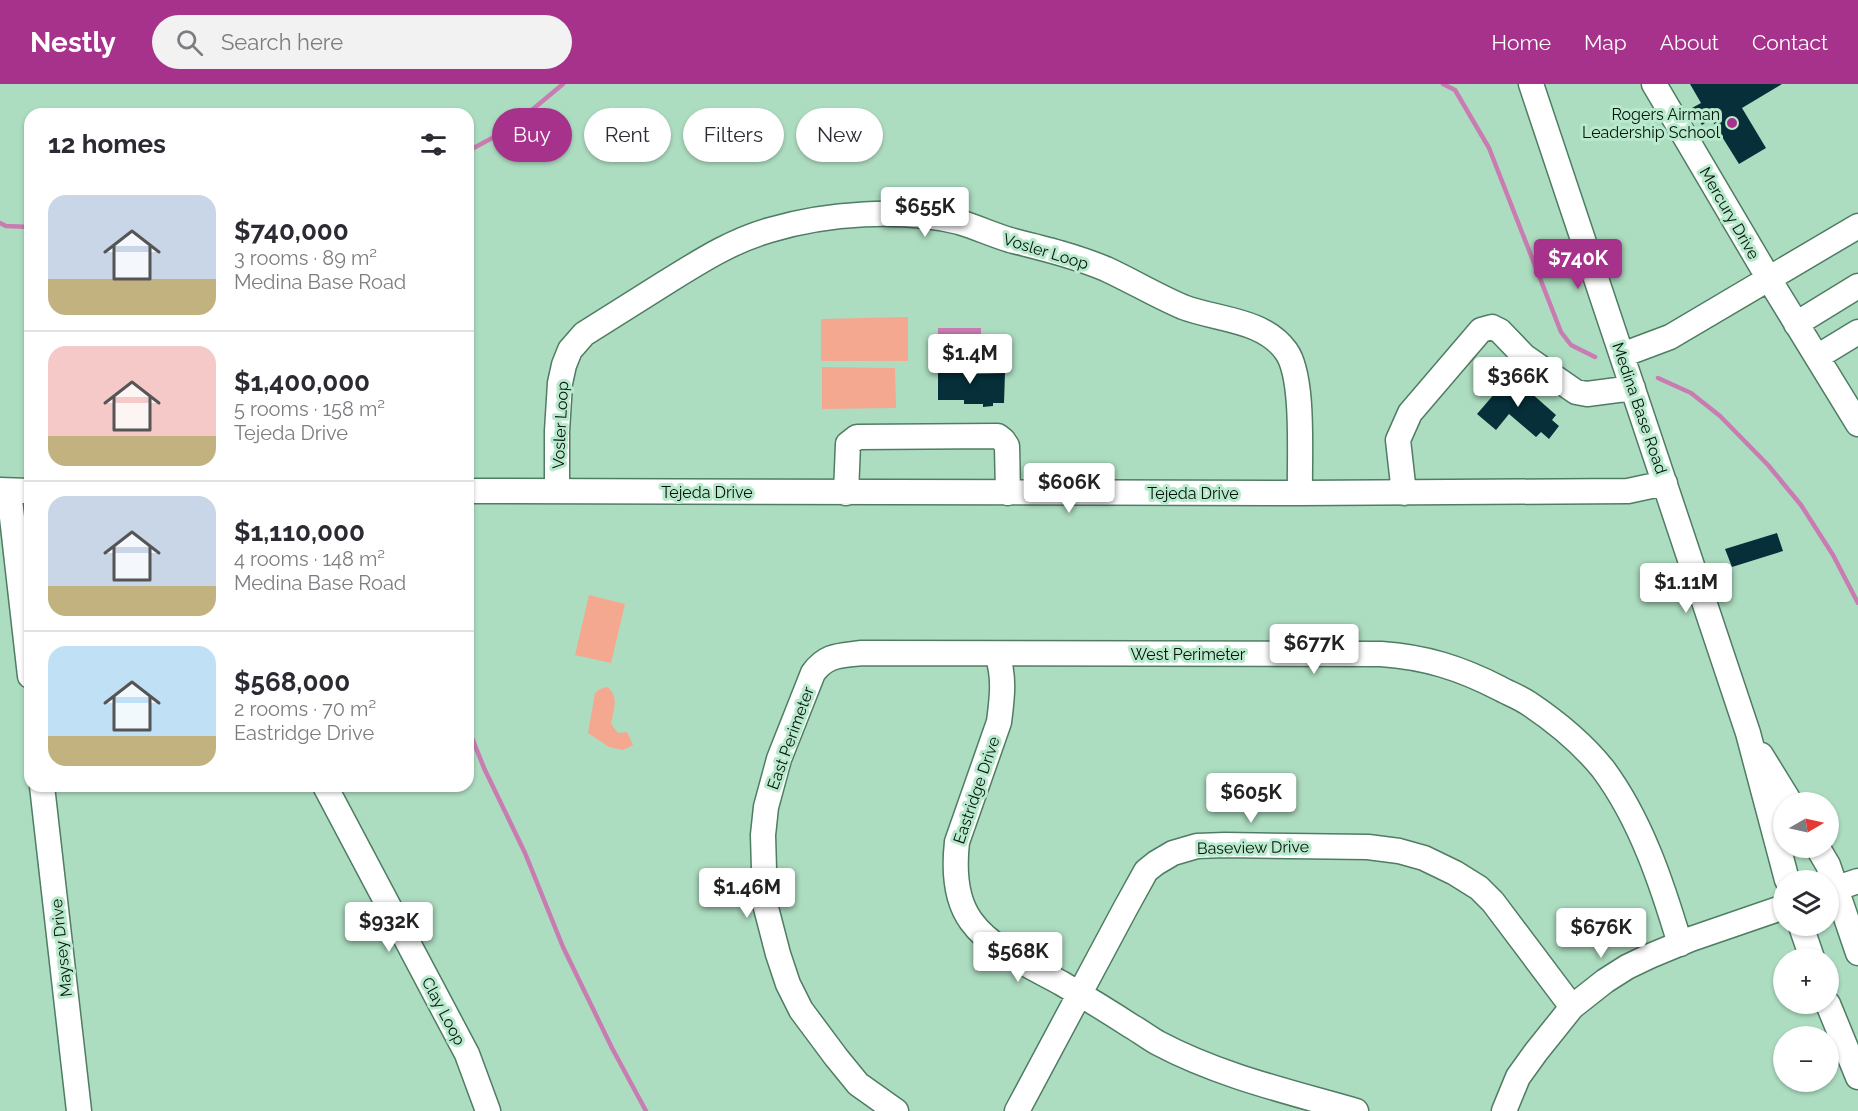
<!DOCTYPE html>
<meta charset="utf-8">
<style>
:root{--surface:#fff;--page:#f2f2f3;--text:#2b2b33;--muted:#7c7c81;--line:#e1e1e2;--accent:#a6328b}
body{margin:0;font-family:Raleway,sans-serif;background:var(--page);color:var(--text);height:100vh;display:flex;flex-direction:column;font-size:22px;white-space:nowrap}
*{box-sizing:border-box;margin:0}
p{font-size:20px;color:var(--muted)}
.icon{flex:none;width:33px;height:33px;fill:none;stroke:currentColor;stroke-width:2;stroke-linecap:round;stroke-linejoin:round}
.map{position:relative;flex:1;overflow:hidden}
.details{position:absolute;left:24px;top:24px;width:450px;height:684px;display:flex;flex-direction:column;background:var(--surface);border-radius:18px;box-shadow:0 2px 4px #0004}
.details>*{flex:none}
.guide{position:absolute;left:492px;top:24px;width:570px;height:54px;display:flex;gap:12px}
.needle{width:39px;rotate:81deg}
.controls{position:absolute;left:1773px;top:708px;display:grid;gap:12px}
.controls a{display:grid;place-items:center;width:66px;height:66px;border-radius:50%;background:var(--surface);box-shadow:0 2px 4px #0004;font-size:30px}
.price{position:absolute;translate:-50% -51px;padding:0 14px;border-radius:6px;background:#fff;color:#222;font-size:20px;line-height:39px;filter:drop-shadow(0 2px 3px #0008)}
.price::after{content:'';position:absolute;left:50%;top:36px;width:18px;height:14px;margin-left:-9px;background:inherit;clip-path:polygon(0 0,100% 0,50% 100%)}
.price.selected{background:var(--accent);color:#fff}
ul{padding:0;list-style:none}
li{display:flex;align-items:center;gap:18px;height:150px;padding:0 24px}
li+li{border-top:2px solid var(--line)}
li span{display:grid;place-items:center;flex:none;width:168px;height:120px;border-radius:18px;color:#555}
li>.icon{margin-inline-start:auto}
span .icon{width:72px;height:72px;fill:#fffc;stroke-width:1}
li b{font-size:26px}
h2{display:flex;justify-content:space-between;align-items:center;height:72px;padding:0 24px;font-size:26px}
.tag{padding:0 21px;border-radius:27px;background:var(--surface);box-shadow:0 2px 4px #0004;font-size:21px;line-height:54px}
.tag.selected{background:var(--accent);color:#fff}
header{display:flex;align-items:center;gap:36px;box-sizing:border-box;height:84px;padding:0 30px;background:var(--accent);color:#fff}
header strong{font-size:28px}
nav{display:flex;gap:33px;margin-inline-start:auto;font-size:21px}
.search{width:420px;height:54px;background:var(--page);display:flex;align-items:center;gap:15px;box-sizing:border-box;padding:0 21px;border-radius:33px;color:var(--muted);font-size:22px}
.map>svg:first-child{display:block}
.green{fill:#f3a88f}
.water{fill:#c97cb2}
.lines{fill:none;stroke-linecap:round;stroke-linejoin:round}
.stream{stroke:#c97cb2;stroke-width:4.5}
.building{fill:#062f39}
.minor-casing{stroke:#4f7c63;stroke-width:27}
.minor{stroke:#fff;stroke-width:24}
.poi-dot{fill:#a6328b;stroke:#baeacd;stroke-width:2}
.labels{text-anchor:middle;stroke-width:6;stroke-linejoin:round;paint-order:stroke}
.poi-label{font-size:16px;fill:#03130a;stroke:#baeacd;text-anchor:end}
.street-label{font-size:16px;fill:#03130a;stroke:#baeacd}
</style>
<header>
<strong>Nestly</strong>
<div class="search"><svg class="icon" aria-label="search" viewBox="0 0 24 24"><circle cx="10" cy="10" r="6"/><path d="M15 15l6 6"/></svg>Search here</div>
<nav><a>Home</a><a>Map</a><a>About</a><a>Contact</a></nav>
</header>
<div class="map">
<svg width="1858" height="1027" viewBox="0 0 1858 1027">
<rect width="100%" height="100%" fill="#adddc1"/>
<path class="green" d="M 908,233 L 908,277 L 821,277 L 821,235 Z
M 822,283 L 895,284 L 896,324 L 822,325 Z
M 589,511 L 625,520 L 611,579 L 575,571 Z
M 607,603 C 620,612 613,627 611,640 L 618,649 L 627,648 L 633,661 L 623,666 L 609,663 L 588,649 L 595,609 L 600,605 Z"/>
<path class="water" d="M 938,244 L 981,244 L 981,259 L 938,259 Z"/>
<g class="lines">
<path class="stream" d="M 1443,0 L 1455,6 L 1489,64 L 1561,248 L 1571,261 L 1595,273
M 468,67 L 509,45 L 563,0
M 0,139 L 6,142 L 30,143
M 1658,294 L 1691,309 L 1720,332 L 1768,381 L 1801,421 L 1833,471 L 1858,519
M 468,644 L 484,684 L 525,769 L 563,863 L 612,964 L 646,1027"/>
</g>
<path class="building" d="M 1690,0 L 1782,0 L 1742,24 L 1766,64 L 1739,80 L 1711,35 L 1702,41 L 1696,32 L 1692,24 L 1701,19 Z
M 938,279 L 968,279 L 968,290 L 1005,289 L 1004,319 L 993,319 L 993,322 L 983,323 L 983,320 L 964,320 L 964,316 L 938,316 Z
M 1504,285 L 1556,331 L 1552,336 L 1559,342 L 1549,355 L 1541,348 L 1536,353 L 1509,330 L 1496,346 L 1477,330 L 1502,301 L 1495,294 Z
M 1777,449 L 1783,467 L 1732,483 L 1725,465 Z"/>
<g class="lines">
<defs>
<path id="minor" d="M 1531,0 L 1748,649 L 1787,796
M 1654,0 L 1769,195 L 1858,340
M 1796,240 L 1858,202
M 1622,271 L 1670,253 L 1858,142
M 1817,273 L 1858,248
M 0,406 L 30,407
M 9,407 L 30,592
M 468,407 L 1300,409 L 1628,407 L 1665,399
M 557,407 L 557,347 L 560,299 L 564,281 L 570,266 L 584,250 C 611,233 638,216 665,199 C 699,178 731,157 770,146 C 827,129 901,124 959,138 C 976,143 993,151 1010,156 C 1042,164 1075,172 1106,185 C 1132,197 1157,212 1183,223 C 1217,236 1263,235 1286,267 C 1305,293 1299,375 1300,409
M 846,409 L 848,360 L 857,353 L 998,352 L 1003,356 L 1007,362 L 1008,409
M 1404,409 L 1398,356 L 1410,329 L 1481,246 L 1492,243 L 1500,247 L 1524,272 L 1576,308 L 1587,310 L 1633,304
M 997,570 C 1005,593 1002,615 999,638 L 957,758 C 954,785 955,815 971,837 C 991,865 1032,883 1061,899 C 1085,913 1108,927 1131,942 C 1140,947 1149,954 1158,959 C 1220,992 1290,1008 1356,1027
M 1761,671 L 1790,718
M 42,702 L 79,1027
M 325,702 L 467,970 L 488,1027
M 1818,764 L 1828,781 L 1858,869
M 1828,807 L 1858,797
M 1801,842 L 1812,874
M 1828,920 L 1858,993
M 896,1027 L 858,1000 L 836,973 L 801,926 L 788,900 L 778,870 L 765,820 L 763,751 L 766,723 L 779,675 L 813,589 C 827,570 840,572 862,569 L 1381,570 C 1425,573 1460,584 1499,604 C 1508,609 1519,613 1528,619 C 1555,637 1582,659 1603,685 C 1641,736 1662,800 1680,860
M 1017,1027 L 1125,825 L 1146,787 L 1156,779 L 1173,769 L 1197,762 L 1225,761 L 1368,763 L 1399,767 L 1424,774 L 1455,789 L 1479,804 L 1493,818 L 1572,923
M 1504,1027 L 1518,993 L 1536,968 L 1572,923 L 1605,897 L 1627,883 L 1650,872 L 1691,855 L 1784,823"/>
</defs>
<use href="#minor" class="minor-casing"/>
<use href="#minor" class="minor"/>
</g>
<circle class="poi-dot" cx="1732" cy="39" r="6"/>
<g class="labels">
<g class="poi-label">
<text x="1720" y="36">Rogers Airman<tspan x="1720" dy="18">Leadership School</tspan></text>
</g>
<g class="street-label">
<text transform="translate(1730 129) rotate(60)" y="6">Mercury Drive</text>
<text transform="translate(1046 167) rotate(17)" y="6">Vosler Loop</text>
<text transform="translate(1640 324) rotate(71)" y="6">Medina Base Road</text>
<text transform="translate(560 341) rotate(-87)" y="6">Vosler Loop</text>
<text x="707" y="414">Tejeda Drive</text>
<text x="1193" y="415">Tejeda Drive</text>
<text x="1188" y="576">West Perimeter</text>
<text transform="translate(790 654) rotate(-70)" y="6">East Perimeter</text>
<text transform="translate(976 706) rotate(-71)" y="6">Eastridge Drive</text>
<text transform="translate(1253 763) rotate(-1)" y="6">Baseview Drive</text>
<text transform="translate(61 864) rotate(-96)" y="6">Maysey Drive</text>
<text transform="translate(444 927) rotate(62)" y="6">Clay Loop</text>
</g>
</g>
</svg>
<div class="controls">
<a><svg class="needle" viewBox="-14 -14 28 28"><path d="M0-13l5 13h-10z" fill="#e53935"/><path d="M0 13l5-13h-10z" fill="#7c7c81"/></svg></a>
<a><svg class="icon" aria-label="layers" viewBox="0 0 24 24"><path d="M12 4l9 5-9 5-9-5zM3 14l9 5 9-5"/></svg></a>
<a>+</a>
<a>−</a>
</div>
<b class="price" style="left:925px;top:154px">$655K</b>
<b class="price selected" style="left:1578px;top:206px">$740K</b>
<b class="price" style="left:970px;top:301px">$1.4M</b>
<b class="price" style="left:1518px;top:324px">$366K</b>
<b class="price" style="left:1069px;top:430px">$606K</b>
<b class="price" style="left:1686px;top:530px">$1.11M</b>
<b class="price" style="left:1314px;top:591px">$677K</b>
<b class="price" style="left:1251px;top:740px">$605K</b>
<b class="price" style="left:747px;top:835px">$1.46M</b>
<b class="price" style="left:389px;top:869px">$932K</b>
<b class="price" style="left:1601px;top:875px">$676K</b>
<b class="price" style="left:1018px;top:899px">$568K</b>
<div class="guide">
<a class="tag selected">Buy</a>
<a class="tag">Rent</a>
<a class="tag">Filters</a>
<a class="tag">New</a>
</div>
<section class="details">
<h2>12 homes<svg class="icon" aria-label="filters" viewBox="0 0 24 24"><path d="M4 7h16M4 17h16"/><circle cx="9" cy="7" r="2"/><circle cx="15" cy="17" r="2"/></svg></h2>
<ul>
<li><span style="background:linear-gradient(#c9d6e8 70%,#c2b280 0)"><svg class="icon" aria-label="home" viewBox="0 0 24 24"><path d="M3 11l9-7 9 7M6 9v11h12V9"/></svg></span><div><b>$740,000</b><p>3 rooms · 89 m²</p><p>Medina Base Road</p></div></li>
<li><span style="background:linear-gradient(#f6c9c9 75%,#c2b280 0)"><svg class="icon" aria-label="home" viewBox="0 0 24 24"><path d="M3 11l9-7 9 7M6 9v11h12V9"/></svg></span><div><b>$1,400,000</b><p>5 rooms · 158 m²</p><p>Tejeda Drive</p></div></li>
<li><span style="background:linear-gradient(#c9d6e8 75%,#c2b280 0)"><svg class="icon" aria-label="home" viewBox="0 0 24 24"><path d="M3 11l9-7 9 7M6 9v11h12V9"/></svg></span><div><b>$1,110,000</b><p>4 rooms · 148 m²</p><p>Medina Base Road</p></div></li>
<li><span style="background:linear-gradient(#bfe0f5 75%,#c2b280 0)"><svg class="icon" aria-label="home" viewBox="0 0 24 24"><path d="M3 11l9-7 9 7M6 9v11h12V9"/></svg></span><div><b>$568,000</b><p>2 rooms · 70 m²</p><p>Eastridge Drive</p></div></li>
</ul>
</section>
</div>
